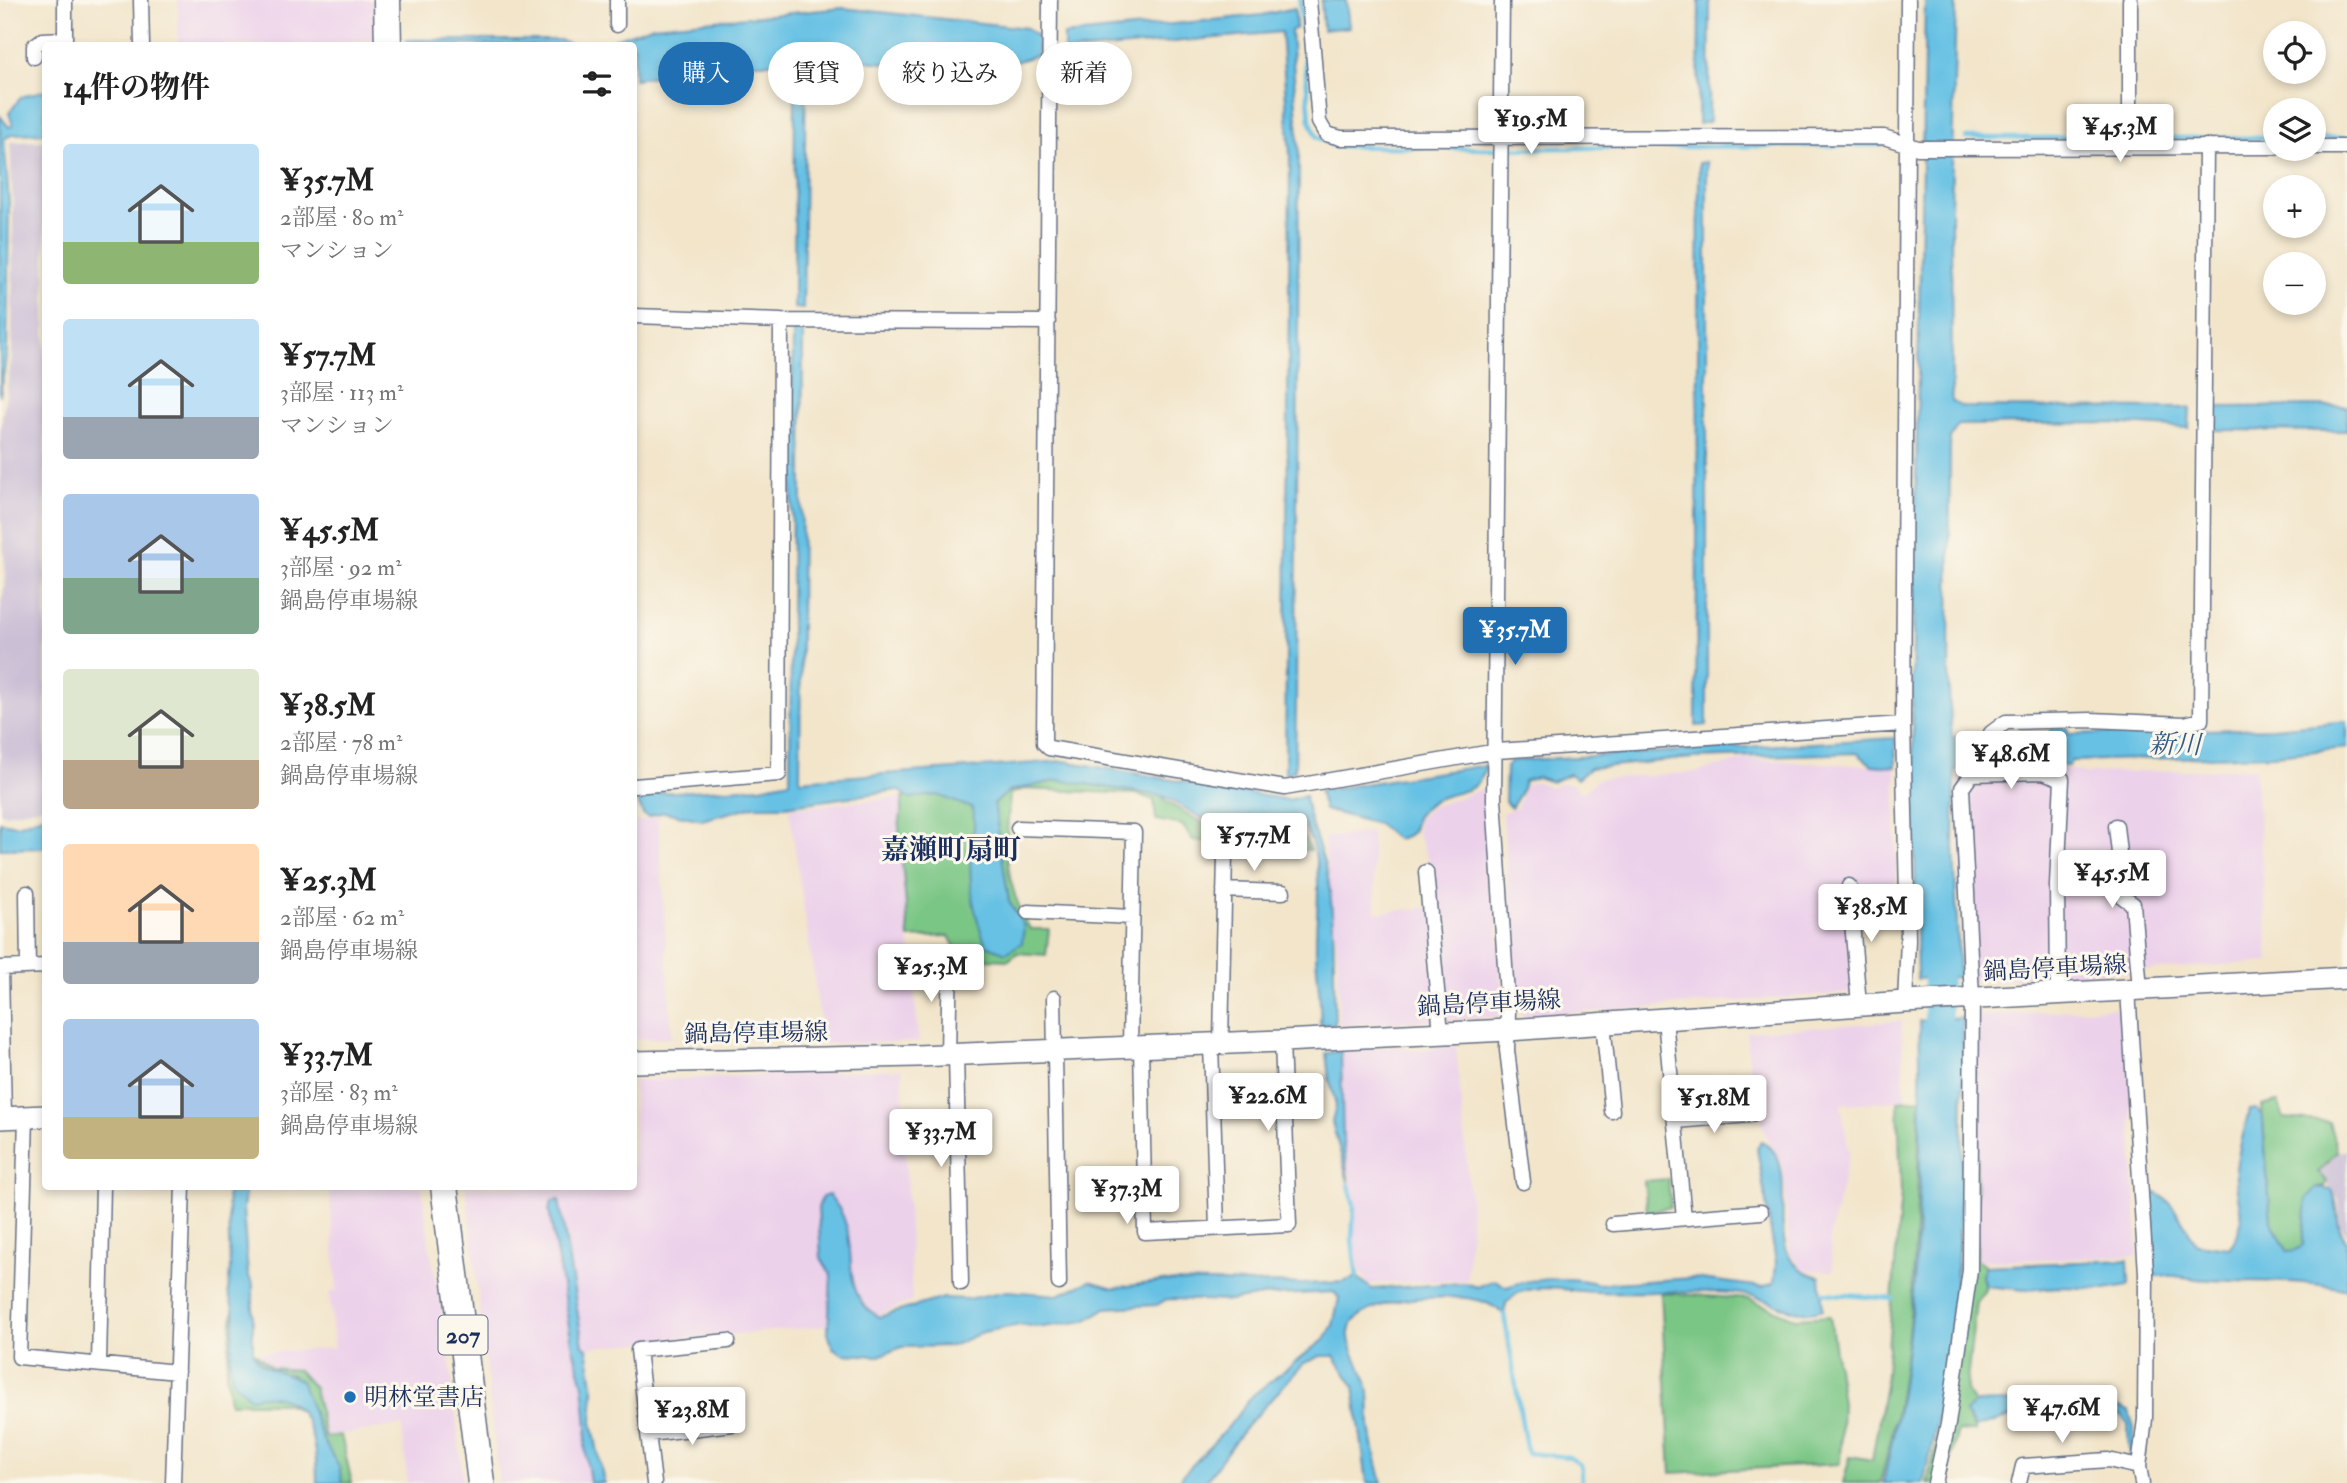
<!DOCTYPE html>
<html lang="ja">
<meta charset="utf-8">
<style>
:root{--surface:#fff;--page:#f2f2f2;--text:#222;--muted:#767676;--accent:#1f6fb2}
body{margin:0;font-family:"IM FELL Double Pica","Noto Serif JP",serif;background:var(--page);color:var(--text);height:100vh;display:flex;flex-direction:column;font-size:26px;white-space:nowrap}
*{box-sizing:border-box;margin:0}
p{font-size:23px;color:var(--muted)}
.icon{flex:none;width:38px;height:38px;fill:none;stroke:currentColor;stroke-width:2;stroke-linecap:round;stroke-linejoin:round}
.map{position:relative;flex:1;overflow:hidden}
.side{position:absolute;left:42px;top:42px;width:595px;height:1148px;display:flex;flex-direction:column;background:var(--surface);border-radius:7px;box-shadow:0 4px 10px #0003}
.side>*{flex:none}
.hud{position:absolute;left:658px;top:42px;width:665px;height:63px;display:flex;gap:14px}
.fabs{position:absolute;left:2263px;top:21px;display:grid;gap:14px}
.fabs a{display:grid;place-items:center;width:63px;height:63px;border-radius:50%;background:var(--surface);box-shadow:0 4px 10px #0003;font-size:35px}
.price{position:absolute;translate:-50% -60px;padding:0 16px;border-radius:7px;background:#fff;color:#222;font-size:23px;line-height:46px;filter:drop-shadow(0 2px 4px #0008)}
.price::after{content:'';position:absolute;left:50%;top:42px;width:21px;height:16px;margin-left:-10px;background:inherit;clip-path:polygon(0 0,100% 0,50% 100%)}
.price.active{background:var(--accent);color:#fff}
ul{padding:0;list-style:none}
li{display:flex;align-items:center;gap:21px;height:175px;padding:0 21px}
li span{display:grid;place-items:center;flex:none;width:196px;height:140px;border-radius:7px;color:#555}
li>.icon{margin-inline-start:auto}
span .icon{width:84px;height:84px;fill:#fffc;stroke-width:1}
li b{font-size:30px}
h2{display:flex;justify-content:space-between;align-items:center;height:84px;padding:0 21px;font-size:30px}
.chip{padding:0 24px;border-radius:32px;background:var(--surface);box-shadow:0 4px 10px #0003;font-size:24px;line-height:63px}
.chip.active{background:var(--accent);color:#fff}
.map>svg:first-child{display:block}
.built{fill:#ecd1ea}
.industrial{fill:#cbbfd5}
.green{fill:#7ac685;stroke:#4a7a72;stroke-width:2}
.water{fill:#66c1e4;stroke:#4078a1;stroke-width:2}
.lines{fill:none;stroke-linecap:round;stroke-linejoin:round}
.stream{stroke:#66c1e4;stroke-width:4.5}
.river{stroke:#66c1e4;stroke-width:28}
.street-casing{stroke:#666f84;stroke-width:17}
.secondary-casing{stroke:#666f84;stroke-width:24}
.highway-casing{stroke:#666f84;stroke-width:29}
.street{stroke:#fff;stroke-width:14}
.secondary{stroke:#fff;stroke-width:21}
.highway{stroke:#fff;stroke-width:26}
.poi-dot{fill:#1f6fb2;stroke:#fbf7ec;stroke-width:2.5}
.labels{text-anchor:middle;stroke-width:6;stroke-linejoin:round;paint-order:stroke}
.shield{fill:#fbf7ec;stroke:#5e6b89;stroke-width:2}
.shield-label{font-size:23px;font-weight:bold;fill:#1b2f5e}
.street-label{font-size:24px;fill:#1b2f5e;stroke:#fbf7ec}
.poi-label{font-size:24px;fill:#1b2f5e;stroke:#fbf7ec;text-anchor:start}
.water-label{font-size:26px;font-style:italic;fill:#325b86;stroke:#fbf7ec}
.quarter-label{font-size:28px;font-weight:bold;fill:#1b2f5e;stroke:#fbf7ec}
</style>
<div class="map">
<svg width="2347" height="1483" viewBox="0 0 2347 1483">
<rect width="100%" height="100%" fill="#fbf7ec"/>
<filter id="ink" filterUnits="userSpaceOnUse"><feTurbulence type="fractalNoise" baseFrequency=".0143" numOctaves="2"/><feDisplacementMap in="SourceGraphic" scale="14" xChannelSelector="R" yChannelSelector="G"/><feConvolveMatrix kernelMatrix="1 2 1 2 8 2 1 2 1" color-interpolation-filters="sRGB"/></filter>
<filter id="wash" filterUnits="userSpaceOnUse"><feTurbulence type="fractalNoise" baseFrequency=".00686" numOctaves="4" result="noise"/><feDisplacementMap in="SourceGraphic" scale="28" xChannelSelector="R" yChannelSelector="G"/><feGaussianBlur stdDeviation="1.57" result="paint"/><feColorMatrix in="noise" values="0 0 0 0 0 0 0 0 0 0 0 0 0 0 0 0 0 1.4 0 .05"/><feComposite in="paint" operator="in"/></filter>
<g filter="url(#wash)">
<rect width="100%" height="100%" fill="#f2e5ca"/>
<path class="built" d="M 178,0 L 373,0 L 373,39 L 310,46 L 178,45 Z
M 1746,759 L 1896,767 L 1896,891 L 1843,884 L 1852,993 L 1524,1016 L 1517,1009 L 1503,813 L 1517,808 L 1526,784 L 1538,782 L 1552,788 L 1560,783 L 1573,784 L 1582,793 L 1598,779 L 1699,772 Z
M 2067,768 L 2086,773 L 2255,768 L 2269,962 L 1965,982 L 1958,777 L 1971,769 Z
M 1489,787 L 1503,1007 L 1500,1017 L 1339,1026 L 1338,960 L 1324,838 L 1371,832 L 1376,913 L 1433,907 L 1428,858 L 1417,833 L 1418,818 L 1431,807 Z
M 903,797 L 899,829 L 919,1042 L 824,1044 L 789,808 Z
M 658,817 L 672,1038 L 634,1039 L 634,822 Z
M 2126,1007 L 2138,1256 L 1977,1261 L 1975,1016 Z
M 1901,1021 L 1905,1101 L 1841,1104 L 1849,1154 L 1829,1239 L 1833,1271 L 1803,1270 L 1790,1252 L 1783,1165 L 1766,1136 L 1752,1091 L 1746,1032 Z
M 1402,1046 L 1410,1050 L 1456,1046 L 1471,1208 L 1467,1280 L 1368,1284 L 1359,1268 L 1354,1240 L 1356,1206 L 1343,1142 L 1341,1051 Z
M 902,1069 L 912,1301 L 880,1314 L 827,1326 L 580,1348 L 595,1483 L 499,1483 L 466,1187 L 634,1186 L 634,1081 Z
M 329,1187 L 422,1187 L 430,1250 L 448,1341 L 463,1483 L 407,1483 L 402,1425 L 325,1437 L 314,1388 L 298,1370 L 272,1368 L 257,1353 L 334,1348 L 329,1293 L 337,1290 Z"/>
<path class="industrial" d="M 45,141 L 45,806 L 5,814 L 0,812 L 0,612 L 6,579 L 0,501 L 0,433 L 12,355 L 13,209 L 10,142 Z
M 2337,1151 L 2347,1151 L 2347,1236 L 2340,1225 L 2339,1199 L 2318,1173 Z"/>
<path class="green" d="M 1059,780 L 1163,796 L 1165,801 L 1225,836 L 1251,834 L 1298,825 L 1310,850 L 1193,840 L 1182,825 L 1156,820 L 1154,800 L 1136,794 L 1024,789 L 1010,794 C 1005,848 1003,881 1030,929 L 1049,929 L 1046,955 L 1017,953 L 1009,960 L 985,959 L 977,952 L 957,951 L 949,936 L 909,938 L 899,829 L 903,797 L 938,795 L 972,808 L 976,821 L 971,853 L 1024,926 L 1009,902 L 994,804 L 1009,791 Z
M 1975,1016 L 1977,1260 L 1986,1266 L 1982,1275 L 1985,1290 L 1976,1302 L 1966,1391 L 1974,1403 L 1965,1413 L 1975,1432 L 1958,1431 L 1944,1483 L 1927,1483 C 1967,1336 1967,1168 1975,1016 Z
M 1920,1099 C 1917,1228 1915,1358 1880,1483 L 1843,1483 L 1850,1456 L 1872,1460 L 1885,1384 L 1901,1193 L 1898,1101 Z
M 2278,1102 L 2284,1118 L 2329,1122 L 2337,1151 L 2318,1173 L 2327,1181 L 2325,1187 L 2315,1188 L 2306,1211 L 2303,1246 L 2296,1251 L 2287,1251 L 2271,1221 L 2262,1106 Z
M 1668,1179 L 1671,1207 L 1647,1212 L 1644,1181 Z
M 1661,1293 L 1749,1299 L 1795,1318 L 1830,1316 L 1842,1403 L 1840,1464 L 1671,1473 Z
M 233,1312 L 235,1315 L 230,1364 L 265,1395 L 285,1398 L 301,1411 L 285,1403 L 230,1403 L 226,1372 Z
M 253,1351 L 272,1368 L 298,1370 L 314,1388 L 325,1437 L 341,1435 L 352,1483 L 342,1483 C 339,1467 330,1457 324,1442 C 313,1414 311,1400 293,1375 C 275,1372 260,1369 253,1351 Z"/>
<path class="water" d="M 1321,0 L 1346,0 L 1349,27 L 1323,30 Z
M 1699,0 L 1710,0 L 1709,122 L 1698,124 Z
M 1925,0 L 1956,0 L 1951,208 L 1952,401 L 1962,407 L 2190,408 L 2189,428 L 2107,423 L 1958,425 L 1950,438 L 1949,690 L 1952,738 L 1966,735 L 2050,734 L 2052,728 L 2067,728 L 2069,734 L 2273,728 L 2347,721 L 2347,748 L 2274,755 L 2071,761 L 2069,766 L 2053,765 L 2049,761 L 1967,764 L 1955,770 L 1954,845 L 1959,977 L 1917,979 L 1912,695 Z
M 843,8 L 1027,28 L 1037,36 L 1038,55 L 975,74 L 850,59 L 806,63 L 803,309 L 794,308 L 795,63 L 746,63 L 634,79 L 634,46 L 597,45 L 652,26 Z
M 1295,8 L 1296,28 L 1291,31 L 1299,152 L 1296,703 L 1295,770 L 1285,774 L 1290,154 L 1281,32 L 1064,52 L 1064,35 L 1262,15 Z
M 407,40 L 560,40 L 575,45 L 406,45 Z
M 45,90 L 45,133 L 13,134 L 4,139 L 9,203 L 7,351 L 0,396 L 0,116 L 9,127 L 13,126 L 9,113 L 21,97 Z
M 1707,162 L 1707,725 L 1696,726 L 1699,163 Z
M 793,329 L 803,330 L 800,780 L 1064,761 L 1288,800 L 1305,796 C 1308,824 1322,849 1328,878 C 1336,927 1333,975 1335,1024 L 1320,1025 C 1322,999 1316,974 1316,948 C 1315,906 1328,857 1300,821 L 1251,830 L 1221,829 L 1163,796 L 1059,780 L 1009,791 L 994,804 L 1009,902 L 1024,926 L 1022,943 L 1006,953 L 986,945 C 974,915 968,885 971,852 C 972,835 977,824 972,808 L 938,795 L 910,798 L 898,790 L 785,806 L 754,806 L 702,820 L 664,812 L 648,817 L 643,814 L 636,797 L 640,794 L 760,787 L 790,781 Z
M 2347,406 L 2347,431 L 2213,430 L 2216,407 Z
M 1895,738 L 1896,767 L 1872,765 L 1857,753 L 1693,758 L 1590,768 L 1577,779 L 1569,774 L 1552,782 L 1537,777 L 1524,781 L 1521,792 L 1511,808 L 1505,802 L 1506,767 L 1511,761 Z
M 1486,765 C 1478,798 1458,788 1433,801 C 1426,804 1421,812 1416,817 C 1414,832 1411,836 1396,839 L 1378,824 L 1324,810 L 1319,791 Z
M 45,815 L 45,848 L 0,849 L 0,822 L 17,825 Z
M 1963,1018 C 1963,1173 1963,1332 1923,1483 L 1883,1483 C 1919,1332 1924,1176 1919,1021 Z
M 1341,1051 L 1343,1142 L 1349,1185 L 1332,1122 L 1336,1105 L 1329,1079 L 1326,1053 Z
M 2257,1109 L 2262,1115 L 2271,1221 L 2287,1251 L 2296,1250 L 2303,1245 L 2307,1199 L 2315,1188 L 2332,1190 C 2341,1207 2333,1227 2347,1241 L 2347,1290 C 2298,1277 2246,1284 2196,1279 C 2181,1277 2170,1274 2154,1276 L 2150,1192 C 2171,1192 2185,1229 2197,1244 L 2229,1248 C 2253,1219 2233,1202 2236,1169 C 2238,1149 2245,1130 2249,1110 Z
M 1761,1141 C 1811,1166 1749,1261 1820,1277 L 1823,1309 C 1794,1320 1776,1299 1748,1295 C 1697,1288 1649,1294 1598,1292 C 1573,1292 1543,1283 1518,1293 C 1514,1295 1510,1300 1506,1303 L 1504,1314 C 1481,1294 1453,1297 1423,1298 C 1403,1299 1346,1308 1349,1337 C 1351,1354 1362,1367 1367,1382 C 1371,1395 1369,1412 1370,1425 C 1372,1445 1377,1464 1382,1483 L 1367,1483 L 1354,1386 L 1334,1356 L 1321,1356 L 1304,1363 L 1245,1428 L 1204,1483 L 1179,1483 L 1183,1475 L 1228,1427 L 1253,1395 L 1325,1339 L 1333,1325 L 1339,1298 L 1334,1292 L 1262,1296 L 1231,1301 L 1167,1299 L 1157,1305 L 1106,1308 L 1085,1321 L 1043,1327 L 1020,1325 L 983,1332 L 952,1346 L 902,1347 L 879,1356 L 843,1354 L 833,1348 L 828,1333 L 831,1275 L 821,1258 L 818,1208 L 822,1197 L 829,1195 C 863,1232 840,1269 862,1303 C 865,1309 874,1313 879,1317 L 943,1298 L 967,1299 L 1007,1291 L 1058,1295 L 1090,1281 L 1114,1288 L 1164,1281 L 1304,1284 L 1343,1282 L 1357,1277 L 1372,1289 L 1464,1283 L 1477,1287 L 1495,1280 L 1507,1287 C 1526,1278 1577,1276 1598,1284 L 1693,1278 L 1763,1287 L 1774,1283 L 1776,1262 L 1757,1149 Z
M 227,1187 L 246,1187 L 243,1209 L 248,1275 L 253,1284 L 253,1351 C 262,1374 284,1369 301,1381 L 323,1440 L 339,1467 L 342,1483 L 317,1483 C 317,1439 307,1384 250,1398 L 233,1381 L 230,1364 L 235,1315 L 228,1292 L 230,1269 Z
M 559,1200 L 583,1345 L 587,1348 L 594,1390 L 592,1422 L 604,1483 L 590,1483 L 585,1447 L 587,1427 L 583,1385 L 572,1344 L 549,1210 L 552,1201 Z
M 2128,1260 L 2129,1285 L 2105,1289 L 2059,1287 L 2026,1290 L 1985,1286 L 1982,1275 L 1986,1266 Z
M 2007,1402 L 2080,1408 L 2115,1405 L 2129,1411 L 2134,1429 L 2134,1457 L 2129,1459 L 2128,1424 L 2122,1416 L 2096,1412 L 2017,1415 L 1975,1428 L 1965,1413 L 1974,1403 Z"/>
<g class="lines">
<path class="stream" d="M 1300,0 L 1310,120 L 1317,137 L 1333,146 L 1488,149 L 1882,145
M 1967,138 L 2275,138
M 2314,138 L 2347,138
M 1349,1185 L 1354,1206 L 1352,1240 L 1357,1277
M 1823,1293 L 1893,1299
M 1504,1314 L 1527,1453 L 1569,1457 L 1581,1465 L 1582,1483"/>
<path class="river" d="M 1936,940 L 1939,1057"/>
</g>
</g>
<g filter="url(#ink)">
<g class="lines">
<defs>
<path id="street" d="M 141,0 L 142,45
M 617,0 L 617,25
M 1050,0 L 1044,743 L 1049,748 L 1285,788 L 1497,751 L 1903,724
M 1309,0 L 1319,122 L 1326,134 L 1341,138 L 1884,137 L 1918,148 L 2275,147
M 1502,0 L 1494,799 L 1508,1011 L 1507,1050 L 1523,1182
M 34,57 L 34,46 L 42,40 L 65,39 L 65,0
M 2130,146 L 2130,0
M 2314,147 L 2347,147
M 634,316 L 781,321 L 1048,322
M 1991,773 L 1991,733 L 2006,722 L 2091,720 L 2184,724 L 2201,720 L 2206,146
M 634,786 L 779,774 L 781,321
M 2116,826 L 2124,898 L 2133,904 L 2140,990
M 1018,828 L 1134,832 L 1130,1047
M 1426,872 L 1441,1033
M 1849,886 L 1859,1005
M 1224,890 L 1283,892
M 27,893 L 28,967
M 1028,912 L 1132,917
M 2128,990 L 2146,1273 L 2145,1419 L 2139,1467 L 2142,1483
M 1054,998 L 1059,1283
M 1905,1002 L 1908,940 L 1903,724 L 1908,0
M 1665,1019 L 1684,1218
M 1603,1023 L 1612,1111
M 1221,1043 L 1225,854
M 1211,1044 L 1217,1228
M 1141,1047 L 1145,1232 L 1289,1225 L 1282,1041
M 948,1054 L 950,955
M 956,1054 L 961,1283
M 26,1117 L 19,1357 L 177,1372
M 4,1118 L 1,968 L 46,966
M 1675,1121 L 1750,1115
M 1613,1224 L 1761,1212
M 99,1363 L 103,1186
M 649,1434 L 732,1424
M 173,1483 L 183,1186
M 654,1483 L 638,1350 L 728,1341
M 1935,1483 L 1948,1424 L 1970,1270 L 1972,998 L 1962,788 L 1972,774 L 2043,772 L 2062,779 L 2057,885 L 2058,994
M 2019,1483 L 2023,1466 L 2108,1460 L 2139,1467"/>
<path id="secondary" d="M 634,1062 L 917,1056 L 1282,1041 L 1508,1030 L 1905,1002 L 2347,978
M 0,1118 L 46,1116"/>
<path id="highway" d="M 387,0 L 388,46
M 444,1186 L 481,1483"/>
</defs>
<use href="#street" class="street-casing"/>
<use href="#secondary" class="secondary-casing"/>
<use href="#highway" class="highway-casing"/>
<use href="#street" class="street"/>
<use href="#secondary" class="secondary"/>
<use href="#highway" class="highway"/>
</g>
</g>
<circle class="poi-dot" cx="350" cy="1397" r="7"/>
<g class="labels">
<rect class="shield" x="438.5" y="1315.5" width="49" height="39" rx="5"/>
<g class="shield-label">
<text x="463" y="1343">207</text>
</g>
<g class="street-label">
<text transform="translate(2055 968) rotate(-3)" y="8">鍋島停車場線</text>
<text transform="translate(1489 1003) rotate(-3)" y="8">鍋島停車場線</text>
<text transform="translate(756 1033) rotate(-1)" y="8">鍋島停車場線</text>
</g>
<g class="poi-label">
<text x="364" y="1405">明林堂書店</text>
</g>
<g class="water-label">
<text transform="translate(2175 744) rotate(1)" y="9">新川</text>
</g>
<g class="quarter-label">
<text x="951" y="859">嘉瀬町扇町</text>
</g>
</g>
</svg>
<div class="fabs">
<a><svg class="icon" aria-label="locate" viewBox="0 0 24 24"><circle cx="12" cy="12" r="6"/><path d="M12 2v4M12 18v4M2 12h4M18 12h4"/></svg></a>
<a><svg class="icon" aria-label="layers" viewBox="0 0 24 24"><path d="M12 4l9 5-9 5-9-5zM3 14l9 5 9-5"/></svg></a>
<a>+</a>
<a>−</a>
</div>
<b class="price" style="left:1531px;top:156px">¥19.5M</b>
<b class="price" style="left:2120px;top:164px">¥45.3M</b>
<b class="price active" style="left:1515px;top:667px">¥35.7M</b>
<b class="price" style="left:2011px;top:791px">¥48.6M</b>
<b class="price" style="left:1254px;top:873px">¥57.7M</b>
<b class="price" style="left:2112px;top:910px">¥45.5M</b>
<b class="price" style="left:1871px;top:944px">¥38.5M</b>
<b class="price" style="left:931px;top:1004px">¥25.3M</b>
<b class="price" style="left:1268px;top:1133px">¥22.6M</b>
<b class="price" style="left:1714px;top:1135px">¥51.8M</b>
<b class="price" style="left:941px;top:1169px">¥33.7M</b>
<b class="price" style="left:1127px;top:1226px">¥37.3M</b>
<b class="price" style="left:2062px;top:1445px">¥47.6M</b>
<b class="price" style="left:692px;top:1447px">¥23.8M</b>
<div class="hud">
<a class="chip active">購入</a>
<a class="chip">賃貸</a>
<a class="chip">絞り込み</a>
<a class="chip">新着</a>
</div>
<section class="side">
<h2>14件の物件<svg class="icon" aria-label="filters" viewBox="0 0 24 24"><path d="M4 7h16M4 17h16"/><circle cx="9" cy="7" r="2"/><circle cx="15" cy="17" r="2"/></svg></h2>
<ul>
<li><span style="background:linear-gradient(#bfe0f5 70%,#8fb573 0)"><svg class="icon" aria-label="home" viewBox="0 0 24 24"><path d="M3 11l9-7 9 7M6 9v11h12V9"/></svg></span><div><b>¥35.7M</b><p>2部屋 · 80 m²</p><p>マンション</p></div></li>
<li><span style="background:linear-gradient(#bfe0f5 70%,#9aa5b1 0)"><svg class="icon" aria-label="home" viewBox="0 0 24 24"><path d="M3 11l9-7 9 7M6 9v11h12V9"/></svg></span><div><b>¥57.7M</b><p>3部屋 · 113 m²</p><p>マンション</p></div></li>
<li><span style="background:linear-gradient(#a9c7e8 60%,#7fa58c 0)"><svg class="icon" aria-label="home" viewBox="0 0 24 24"><path d="M3 11l9-7 9 7M6 9v11h12V9"/></svg></span><div><b>¥45.5M</b><p>3部屋 · 92 m²</p><p>鍋島停車場線</p></div></li>
<li><span style="background:linear-gradient(#dfe7d0 65%,#b9a48a 0)"><svg class="icon" aria-label="home" viewBox="0 0 24 24"><path d="M3 11l9-7 9 7M6 9v11h12V9"/></svg></span><div><b>¥38.5M</b><p>2部屋 · 78 m²</p><p>鍋島停車場線</p></div></li>
<li><span style="background:linear-gradient(#ffd9b3 70%,#9aa5b1 0)"><svg class="icon" aria-label="home" viewBox="0 0 24 24"><path d="M3 11l9-7 9 7M6 9v11h12V9"/></svg></span><div><b>¥25.3M</b><p>2部屋 · 62 m²</p><p>鍋島停車場線</p></div></li>
<li><span style="background:linear-gradient(#a9c7e8 70%,#c2b280 0)"><svg class="icon" aria-label="home" viewBox="0 0 24 24"><path d="M3 11l9-7 9 7M6 9v11h12V9"/></svg></span><div><b>¥33.7M</b><p>3部屋 · 83 m²</p><p>鍋島停車場線</p></div></li>
</ul>
</section>
</div>
